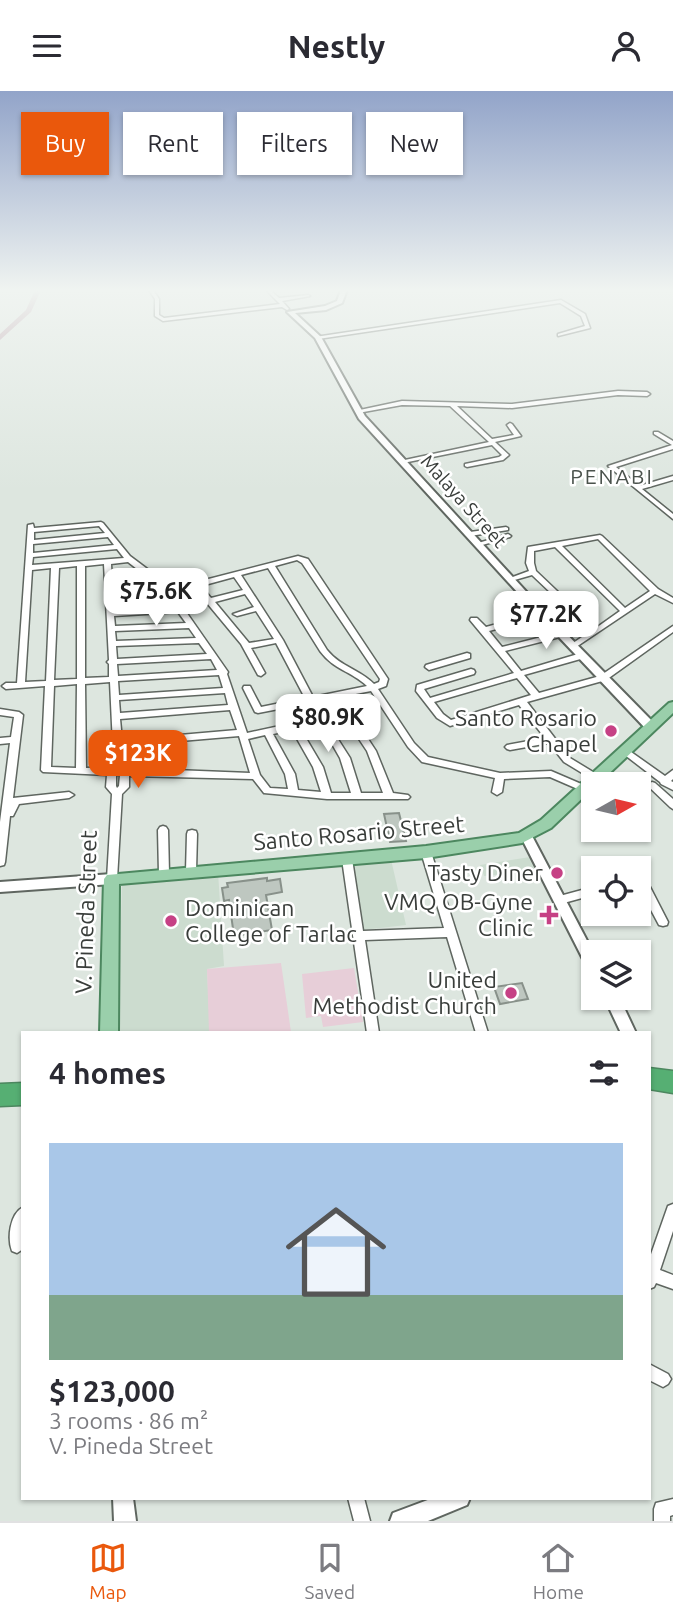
<!DOCTYPE html>
<meta charset="utf-8">
<style>
:root{--surface:#fff;--page:#f7f7f7;--text:#2b2b33;--muted:#7c7c81;--line:#e1e1e2;--accent:#ea580c}
body{margin:0;font-family:Ubuntu,sans-serif;background:var(--page);color:var(--text);height:100vh;display:flex;flex-direction:column;font-size:26px;white-space:nowrap}
*{box-sizing:border-box;margin:0}
p{font-size:23px;color:var(--muted)}
.icon{flex:none;width:38px;height:38px;fill:none;stroke:currentColor;stroke-width:2;stroke-linecap:round;stroke-linejoin:round}
.map{position:relative;flex:1;overflow:hidden}
.drawer{position:absolute;left:21px;top:940px;width:630px;height:469px;display:flex;flex-direction:column;background:var(--surface);border-radius:0px;box-shadow:0 2px 5px #0004}
.drawer>*{flex:none}
.top-card{position:absolute;left:21px;top:21px;width:632px;height:63px;display:flex;gap:14px}
.needle{width:46px;rotate:82deg}
.buttons{position:absolute;left:581px;top:681px;display:grid;gap:14px}
.buttons a{display:grid;place-items:center;width:70px;height:70px;border-radius:0px;background:var(--surface);box-shadow:0 2px 5px #0004;font-size:35px}
.price{position:absolute;translate:-50% -60px;padding:0 16px;border-radius:14px;background:#fff;color:#222;font-size:23px;line-height:46px;filter:drop-shadow(0 2px 4px #0008)}
.price::after{content:'';position:absolute;left:50%;top:42px;width:21px;height:16px;margin-left:-10px;background:inherit;clip-path:polygon(0 0,100% 0,50% 100%)}
.price.on{background:var(--accent);color:#fff}
ul{padding:0;list-style:none}
li{display:grid;align-content:center;gap:14px;height:371px;padding:0 28px}
li+li{border-top:2px solid var(--line)}
li span{display:grid;place-items:center;height:217px;border-radius:0px;color:#555}
li>.icon{margin-inline-start:auto}
span .icon{width:126px;height:126px;fill:#fffc;stroke-width:1}
li b{font-size:30px}
h2{display:flex;justify-content:space-between;align-items:center;height:84px;padding:0 28px;font-size:30px}
.tag{padding:0 24px;border-radius:0px;background:var(--surface);box-shadow:0 2px 5px #0004;font-size:24px;line-height:63px}
.tag.on{background:var(--accent);color:#fff}
header{display:flex;justify-content:space-between;align-items:center;height:91px;padding:0 28px;background:var(--surface);font-size:32px;font-weight:600}
.dock{display:flex;justify-content:space-around;align-items:center;height:98px;border-top:2px solid var(--line);background:var(--surface);font-size:19px;color:var(--muted)}
.dock a{display:grid;justify-items:center;gap:4px}
.dock .on{color:var(--accent)}
.map>svg:first-child{display:block}
.built{fill:#ccdccf}
.green{fill:#e7ced8}
.lines{fill:none;stroke-linecap:round;stroke-linejoin:round}
.river{fill:#b18d9b;fill-rule:evenodd}
.building{fill:#bec7c0;stroke:#88918a;stroke-width:2}
.street-casing{stroke:#5f6660;stroke-width:3}
.secondary-casing{stroke:#5f6660;stroke-width:4}
.primary-casing{stroke:#4c875f;stroke-width:4}
.highway-casing{stroke:#4c875f;stroke-width:3}
.street{fill:#fff;fill-rule:evenodd}
.secondary{fill:#fff;fill-rule:evenodd}
.primary{fill:#9acfab;fill-rule:evenodd}
.highway{fill:#56af73;fill-rule:evenodd}
.poi-dot{fill:#c64185;stroke:#fff;stroke-width:2.5}
.labels{text-anchor:middle;stroke-width:5;stroke-linejoin:round;paint-order:stroke}
.far-street-label{font-size:19px;fill:#393d3a;stroke:#fff}
.far-neighbourhood-label{font-size:21px;letter-spacing:2px;fill:#4a524c;stroke:#fff}
.poi-label{font-size:23px;fill:#393d3a;stroke:#fff;text-anchor:end}
.street-label{font-size:23px;fill:#393d3a;stroke:#fff}
</style>
<header><svg class="icon" aria-label="menu" viewBox="0 0 24 24"><path d="M4 6h16M4 12h16M4 18h16"/></svg>Nestly<svg class="icon" aria-label="person" viewBox="0 0 24 24"><circle cx="12" cy="8" r="4"/><path d="M4 21q1-7 8-7t8 7"/></svg></header>
<div class="map">
<svg width="673" height="1430" viewBox="0 0 673 1430">
<rect width="100%" height="100%" fill="#dde6df"/>
<path class="built" d="M 390,764 L 406,834 L 363,839 L 351,768 Z
M 530,766 L 537,780 L 484,785 L 480,774 Z
M 218,781 L 224,875 L 207,878 L 210,941 L 118,942 L 122,792 Z"/>
<path class="green" d="M 281,872 L 291,941 L 209,941 L 207,878 Z
M 354,877 L 363,931 L 323,936 L 321,925 L 306,927 L 302,883 Z"/>
<g class="lines">
<path class="river" d="M 35,199 L 41,199 L 31,221 L 0,249 L 0,243 L 26,219 Z"/>
</g>
<path class="building" d="M 399,722 L 406,750 L 390,751 L 384,723 Z
M 267,787 L 267,790 L 280,788 L 282,801 L 266,804 L 272,839 L 234,845 L 229,809 L 224,810 L 222,797 L 228,796 L 227,792 Z
M 522,892 L 528,908 L 500,913 L 494,896 Z"/>
<g class="lines">
<defs>
<path id="street" d="M 149,199 L 153,199 L 159,208 L 159,224 L 164,227 L 280,213 L 266,199 L 270,199 L 279,207 L 308,204 L 310,205 L 282,210 L 289,218 L 287,219 L 282,216 L 163,230 L 155,225 L 155,208 Z
M 561,209 L 585,223 L 590,237 L 558,245 L 558,243 L 585,235 L 581,225 L 560,212 L 318,248 L 315,246 Z
M 618,300 L 647,301 L 650,303 L 647,305 L 618,304 L 512,317 L 457,315 L 492,348 L 514,344 L 507,334 L 510,332 L 512,333 L 521,345 L 495,351 L 509,364 L 503,369 L 467,376 L 465,375 L 465,373 L 499,366 L 502,364 L 492,354 L 403,372 L 400,370 L 489,351 L 450,315 L 402,314 L 358,322 L 355,320 L 402,310 L 512,313 Z
M 654,341 L 658,341 L 673,350 L 673,358 L 616,376 L 639,395 L 673,385 L 673,389 L 642,398 L 673,423 L 673,428 L 608,375 L 672,354 L 654,343 Z
M 101,431 L 103,432 L 130,465 L 166,492 L 228,581 L 227,583 L 247,642 L 363,617 L 366,618 L 367,620 L 366,622 L 353,625 L 376,660 L 393,702 L 408,704 L 410,706 L 408,708 L 327,708 L 264,702 L 253,688 L 129,685 L 129,696 L 122,703 L 117,788 L 116,791 L 108,791 L 107,788 L 112,703 L 106,696 L 107,684 L 43,681 L 41,679 L 45,595 L 6,598 L 2,595 L 6,592 L 17,592 L 28,434 L 33,433 L 34,437 ZM 99,435 L 105,442 L 34,449 L 34,441 ZM 108,446 L 114,454 L 33,462 L 33,453 ZM 117,458 L 124,467 L 32,474 L 33,466 ZM 128,471 L 150,488 L 112,490 L 111,473 ZM 104,473 L 109,569 L 107,571 L 109,573 L 109,586 L 85,587 L 85,475 ZM 77,475 L 77,588 L 54,589 L 59,477 ZM 51,477 L 46,590 L 25,591 L 32,479 ZM 156,492 L 165,503 L 113,505 L 112,494 ZM 169,507 L 175,517 L 114,520 L 113,509 ZM 178,521 L 186,532 L 115,535 L 114,525 ZM 189,537 L 196,547 L 116,550 L 115,540 ZM 199,552 L 207,563 L 117,568 L 116,555 ZM 211,568 L 217,579 L 118,585 L 117,573 ZM 219,584 L 223,597 L 119,604 L 118,590 ZM 110,591 L 114,676 L 86,677 L 85,593 ZM 77,593 L 76,677 L 51,676 L 54,595 ZM 225,602 L 228,614 L 120,622 L 119,609 ZM 230,619 L 237,639 L 122,649 L 120,628 ZM 345,627 L 367,660 L 383,702 L 361,702 L 350,667 L 327,631 ZM 320,632 L 340,667 L 351,702 L 331,702 L 323,676 L 300,637 ZM 292,639 L 313,676 L 321,701 L 298,699 L 295,683 L 273,643 ZM 265,644 L 285,683 L 288,698 L 270,697 L 260,684 L 248,648 ZM 239,645 L 250,682 L 124,677 L 122,655 ZM 116,684 L 120,684 L 119,695 L 117,697 L 116,695 Z
M 506,436 L 508,437 L 508,439 L 470,445 L 467,443 L 470,441 Z
M 508,443 L 511,445 L 510,446 L 479,455 L 475,453 Z
M 600,444 L 602,445 L 658,498 L 673,507 L 673,512 L 655,503 L 573,558 L 570,558 L 570,554 L 591,540 L 532,484 L 511,490 L 507,488 L 529,480 L 526,472 L 528,456 ZM 598,448 L 650,500 L 625,517 L 562,455 ZM 555,456 L 620,520 L 596,537 L 536,480 L 534,472 L 534,460 Z
M 298,465 L 308,468 L 388,588 L 386,595 L 378,598 L 414,652 L 428,666 L 500,682 L 551,680 L 586,695 L 588,697 L 586,699 L 580,699 L 550,686 L 504,688 L 502,701 L 497,704 L 492,701 L 495,687 L 422,671 L 408,656 L 371,600 L 258,622 L 255,621 L 243,597 L 244,595 L 250,595 L 261,616 L 305,607 L 276,552 L 251,557 L 265,582 L 261,585 L 258,584 L 241,553 L 192,494 L 193,492 ZM 297,469 L 302,472 L 380,588 L 379,591 L 374,593 C 359,578 341,576 327,559 L 275,475 ZM 268,477 L 320,560 C 334,579 351,580 367,595 L 313,606 L 283,549 L 241,484 ZM 234,486 L 243,499 L 211,507 L 201,495 ZM 245,503 L 254,516 L 233,523 L 237,525 L 256,520 L 274,548 L 249,552 L 215,511 Z
M 531,509 L 535,511 L 534,513 L 503,520 L 499,518 L 500,516 Z
M 539,521 L 545,521 L 546,523 L 545,525 L 489,540 L 502,556 L 561,541 L 564,541 L 564,545 L 505,560 L 521,580 L 578,563 L 584,563 L 584,567 L 524,584 L 539,602 L 600,585 L 673,535 L 673,541 L 606,589 L 527,611 L 570,667 L 598,684 L 600,686 L 598,688 L 592,688 L 564,671 L 549,652 L 510,659 L 507,658 L 505,656 L 507,654 L 545,647 L 519,614 L 450,635 L 437,627 L 416,600 L 417,594 L 471,578 L 474,579 L 475,581 L 474,583 L 424,598 L 430,607 L 514,582 L 470,529 L 471,527 L 477,527 L 486,536 ZM 517,587 L 531,604 L 451,629 L 443,623 L 434,611 Z
M 467,562 L 470,563 L 470,567 L 429,579 L 425,576 L 426,574 Z
M 0,618 L 19,621 L 23,624 L 13,707 L 69,701 L 74,704 L 69,707 L 19,713 L 13,725 L 10,725 L 5,771 L 4,774 L 0,775 L 0,731 L 10,652 L 0,653 L 0,647 L 11,646 L 14,626 L 0,624 Z
M 624,656 L 665,685 L 673,679 L 673,688 L 671,690 L 673,691 L 673,699 L 661,693 L 660,691 L 621,661 L 619,659 Z
M 652,691 L 655,692 L 673,708 L 673,718 L 670,716 L 649,696 L 647,694 Z
M 163,735 L 166,736 L 168,739 L 169,783 L 168,786 L 160,786 L 159,783 L 158,739 L 160,736 Z
M 192,739 L 196,740 L 197,743 L 196,780 L 195,783 L 187,783 L 186,780 L 187,743 L 188,740 Z
M 426,757 L 430,758 L 431,761 L 488,942 L 476,942 L 447,846 L 365,849 L 379,942 L 367,942 L 342,768 L 343,765 L 351,765 L 352,768 L 363,840 L 444,837 L 421,761 L 422,758 Z
M 639,792 L 650,796 L 668,831 L 667,834 L 663,835 L 659,834 L 642,802 L 639,800 Z
M 593,796 L 593,804 L 560,813 L 556,812 L 555,809 L 556,806 Z
M 673,1113 L 673,1140 L 660,1179 L 673,1184 L 673,1198 L 656,1192 L 654,1196 L 649,1198 L 649,1169 L 668,1115 Z
M 23,1116 L 23,1158 L 17,1162 L 12,1160 C 7,1147 10,1123 23,1116 Z
M 649,1273 L 668,1283 L 671,1288 L 668,1293 L 663,1296 L 649,1289 Z
M 348,1407 L 364,1407 L 370,1430 L 354,1430 Z
M 673,1408 L 673,1424 L 670,1425 L 670,1430 L 654,1430 L 654,1418 L 656,1412 Z"/>
<path id="secondary" d="M 341,199 L 347,199 L 342,212 L 326,219 L 295,222 L 321,246 L 365,325 L 545,521 L 654,632 L 656,635 L 654,638 L 646,638 L 539,525 L 359,328 L 315,247 L 287,221 L 325,215 L 337,210 Z
M 527,741 L 531,743 L 593,861 L 593,880 L 588,878 L 521,746 L 523,743 Z
M 112,783 L 117,784 L 119,788 L 117,792 L 112,793 L 0,801 L 0,791 Z
M 604,906 L 619,906 L 636,942 L 621,942 Z
M 113,1407 L 133,1407 L 136,1430 L 114,1430 Z
M 433,1407 L 470,1407 L 467,1414 L 428,1430 L 390,1430 L 393,1422 Z"/>
<path id="primary" d="M 673,611 L 673,622 L 598,693 L 593,693 L 593,697 L 551,737 L 522,752 L 426,767 L 119,793 L 118,942 L 100,942 L 104,788 L 107,784 L 426,755 L 519,742 L 541,729 L 669,612 Z"/>
<path id="highway" d="M 649,977 L 673,980 L 673,1002 L 649,998 Z
M 23,992 L 23,1014 L 0,1015 L 0,993 Z"/>
</defs>
<use href="#street" class="street-casing"/>
<use href="#secondary" class="secondary-casing"/>
<use href="#primary" class="primary-casing"/>
<use href="#highway" class="highway-casing"/>
<use href="#street" class="street"/>
<use href="#secondary" class="secondary"/>
<use href="#primary" class="primary"/>
<use href="#highway" class="highway"/>
</g>
<linearGradient id="sky" x2="0" y2="1"><stop stop-color="#92a4c9"/><stop offset="0.5" stop-color="#f0f4f1"/><stop offset="1" stop-color="#f0f4f1" stop-opacity="0"/></linearGradient>
<rect width="673" height="399" fill="url(#sky)"/>
<g class="poi-dot">
<circle cx="611" cy="640" r="7"/>
<circle cx="557" cy="782" r="7"/>
<path d="M545.5 813.5h7v7h7v7h-7v7h-7v-7h-7v-7h7z"/>
<circle cx="171" cy="830" r="7"/>
<circle cx="511" cy="902" r="7"/>
</g>
<g class="labels">
<g class="far-street-label">
<text transform="translate(464 410) rotate(48)" y="7">Malaya Street</text>
</g>
<g class="far-neighbourhood-label">
<text x="612" y="393">PENABI</text>
</g>
<g class="poi-label">
<text x="597" y="635">Santo Rosario<tspan x="597" dy="26">Chapel</tspan></text>
<text x="543" y="790">Tasty Diner</text>
<text x="533" y="819">VMQ OB-Gyne<tspan x="533" dy="26">Clinic</tspan></text>
<text x="185" y="825" text-anchor="start">Dominican<tspan x="185" dy="26">College of Tarlac</tspan></text>
<text x="497" y="897">United<tspan x="497" dy="26">Methodist Church</tspan></text>
</g>
<g class="street-label">
<text transform="translate(359 742) rotate(-5)" y="8">Santo Rosario Street</text>
<text transform="translate(86 821) rotate(-88)" y="8">V. Pineda Street</text>
</g>
</g>
</svg>
<div class="buttons">
<a><svg class="needle" viewBox="-14 -14 28 28"><path d="M0-13l5 13h-10z" fill="#e53935"/><path d="M0 13l5-13h-10z" fill="#7c7c81"/></svg></a>
<a><svg class="icon" aria-label="locate" viewBox="0 0 24 24"><circle cx="12" cy="12" r="6"/><path d="M12 2v4M12 18v4M2 12h4M18 12h4"/></svg></a>
<a><svg class="icon" aria-label="layers" viewBox="0 0 24 24"><path d="M12 4l9 5-9 5-9-5zM3 14l9 5 9-5"/></svg></a>
</div>
<b class="price" style="left:156px;top:537px">$75.6K</b>
<b class="price" style="left:546px;top:560px">$77.2K</b>
<b class="price" style="left:328px;top:663px">$80.9K</b>
<b class="price on" style="left:138px;top:699px">$123K</b>
<div class="top-card">
<a class="tag on">Buy</a>
<a class="tag">Rent</a>
<a class="tag">Filters</a>
<a class="tag">New</a>
</div>
<section class="drawer">
<h2>4 homes<svg class="icon" aria-label="filters" viewBox="0 0 24 24"><path d="M4 7h16M4 17h16"/><circle cx="9" cy="7" r="2"/><circle cx="15" cy="17" r="2"/></svg></h2>
<ul>
<li><span style="background:linear-gradient(#a9c7e8 70%,#7fa58c 0)"><svg class="icon" aria-label="home" viewBox="0 0 24 24"><path d="M3 11l9-7 9 7M6 9v11h12V9"/></svg></span><div><b>$123,000</b><p>3 rooms · 86 m²</p><p>V. Pineda Street</p></div></li>
</ul>
</section>
</div>
<nav class="dock">
<a class="on"><svg class="icon" aria-label="map" viewBox="0 0 24 24"><path d="M3 6l6-2 6 2 6-2v14l-6 2-6-2-6 2zM9 4v14M15 6v14"/></svg>Map</a>
<a><svg class="icon" aria-label="saved" viewBox="0 0 24 24"><path d="M7 4h10v16l-5-4-5 4z"/></svg>Saved</a>
<a><svg class="icon" aria-label="home" viewBox="0 0 24 24"><path d="M3 11l9-7 9 7M6 9v11h12V9"/></svg>Home</a>
</nav>
